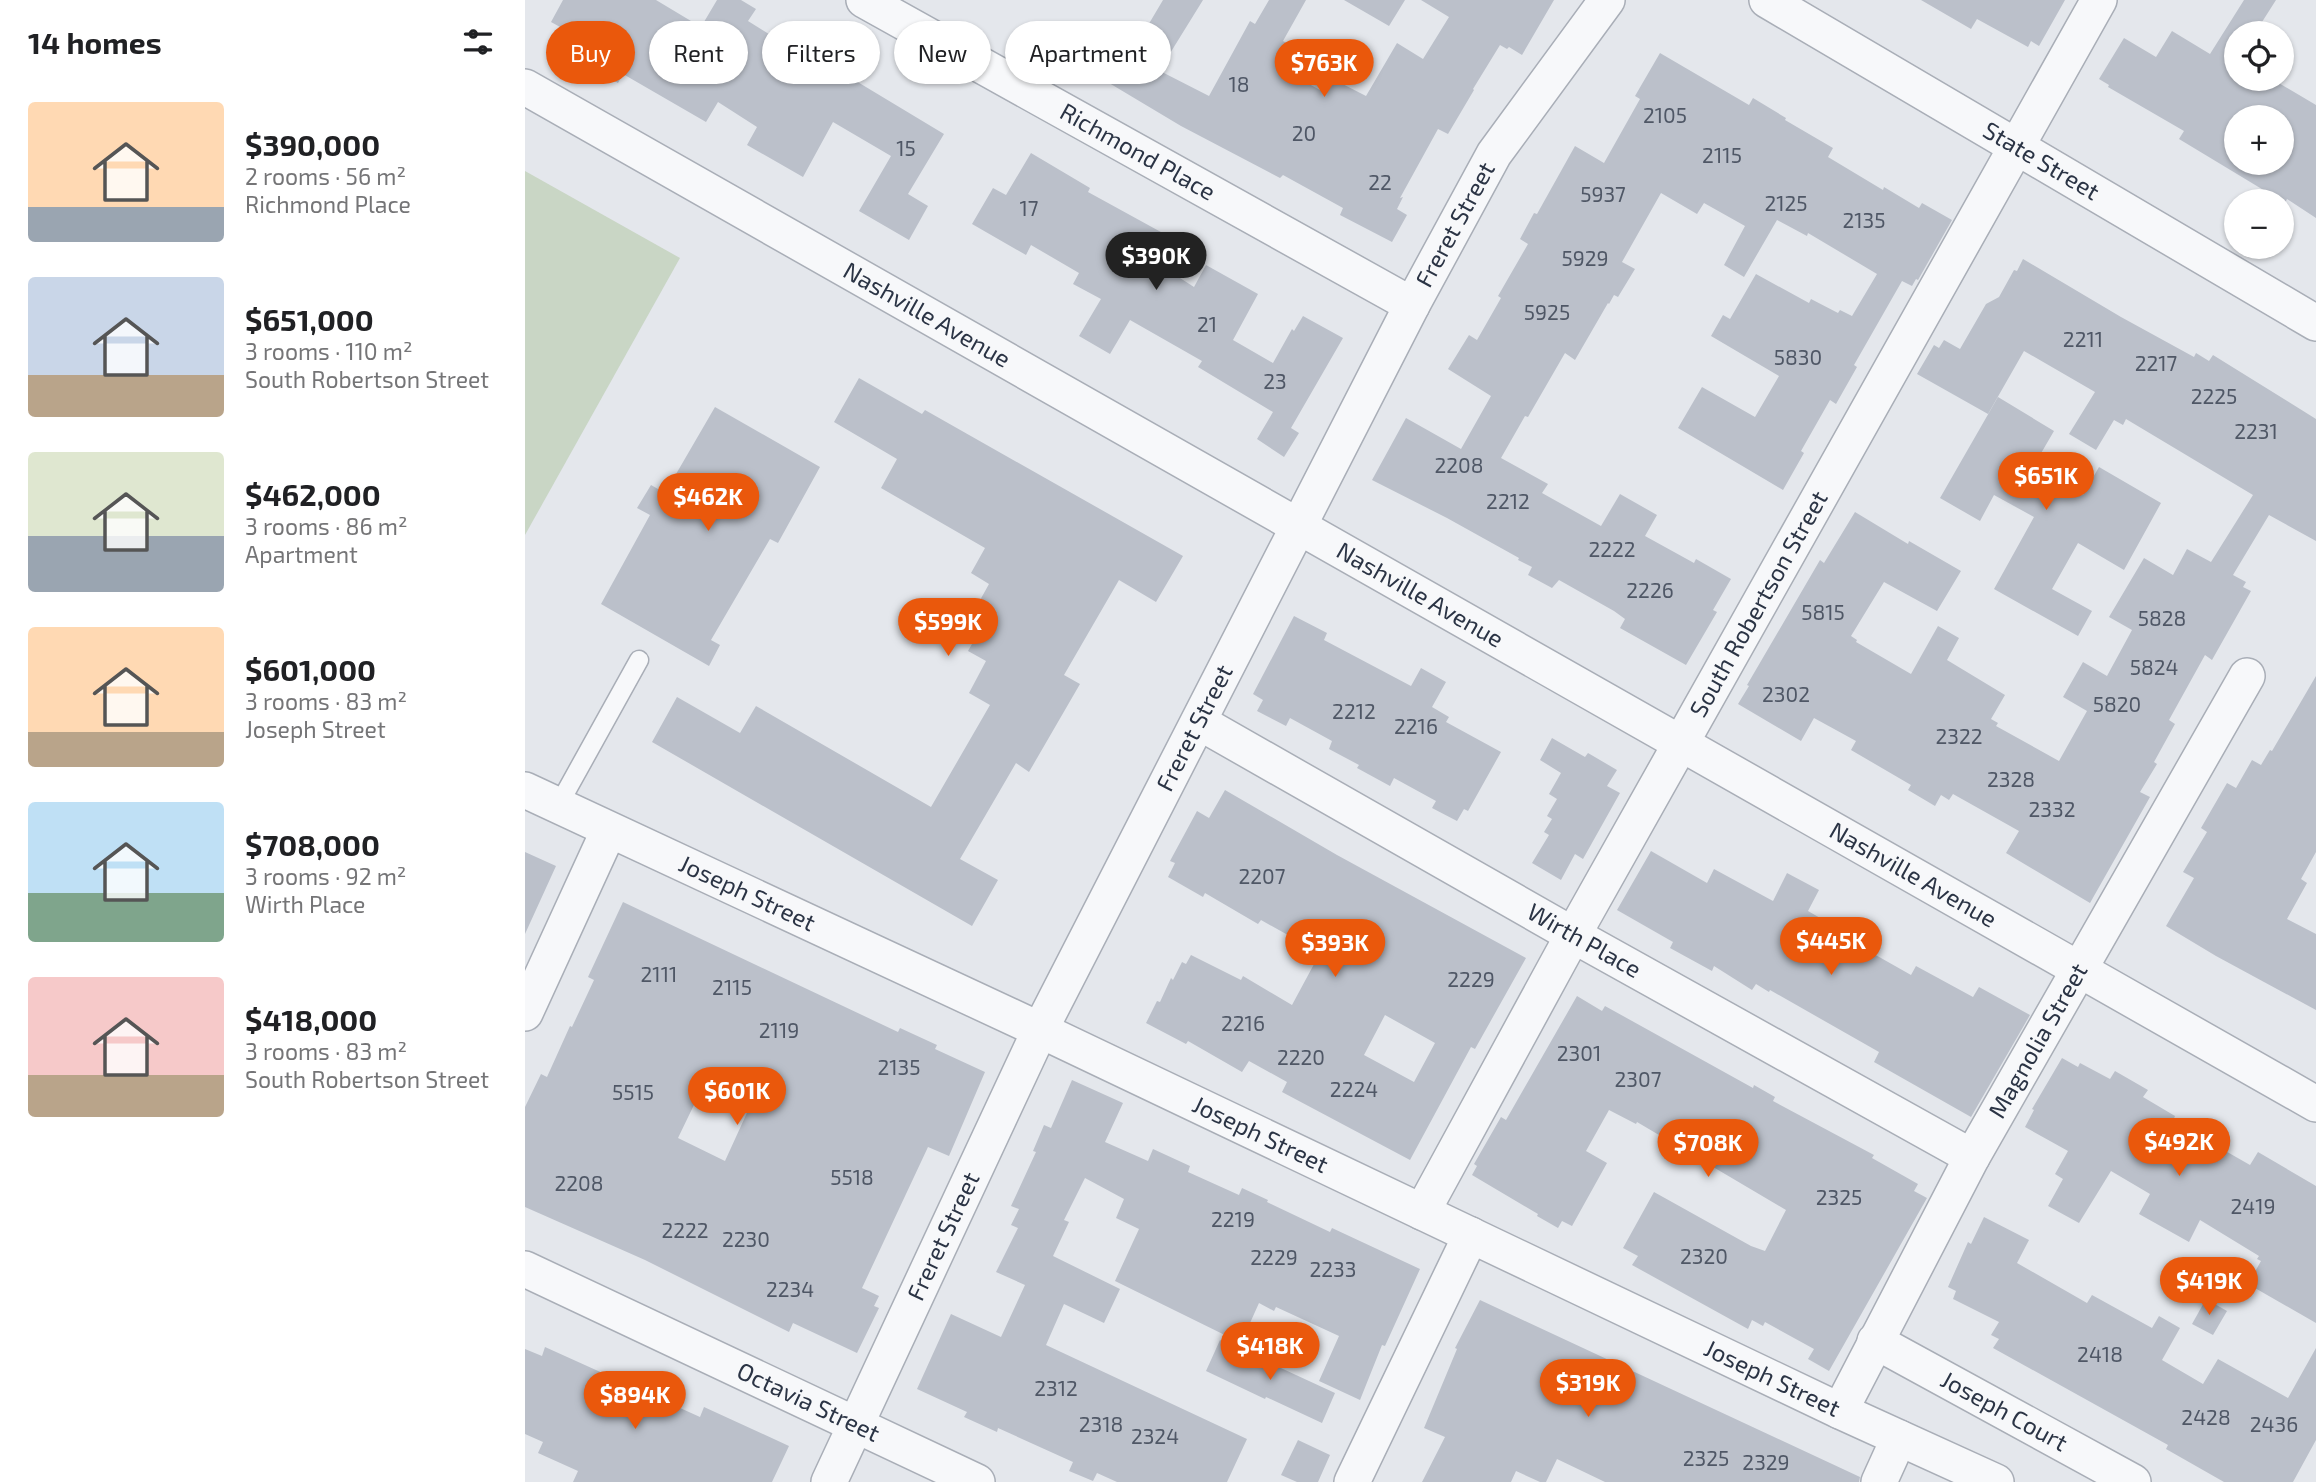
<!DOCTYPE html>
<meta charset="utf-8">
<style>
:root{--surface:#fff;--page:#f2f2f2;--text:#202124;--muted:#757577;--accent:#ea580c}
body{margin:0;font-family:"Exo 2",sans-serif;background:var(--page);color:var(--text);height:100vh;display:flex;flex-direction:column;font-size:26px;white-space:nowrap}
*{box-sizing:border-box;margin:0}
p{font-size:23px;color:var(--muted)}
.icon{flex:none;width:38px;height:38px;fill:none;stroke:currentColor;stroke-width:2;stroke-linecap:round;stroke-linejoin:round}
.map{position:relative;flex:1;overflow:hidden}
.details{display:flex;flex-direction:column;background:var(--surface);width:525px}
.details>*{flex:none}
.top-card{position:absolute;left:21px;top:21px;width:665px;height:63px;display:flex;gap:14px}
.fabs{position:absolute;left:1699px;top:21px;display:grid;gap:14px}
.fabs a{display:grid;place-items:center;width:70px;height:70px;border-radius:50%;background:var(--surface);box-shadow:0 2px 5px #0004;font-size:35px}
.price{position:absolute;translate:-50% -60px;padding:0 16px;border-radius:24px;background:var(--accent);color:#fff;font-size:23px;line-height:46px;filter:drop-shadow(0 2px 4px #0008)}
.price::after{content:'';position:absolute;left:50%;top:42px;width:21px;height:16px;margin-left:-10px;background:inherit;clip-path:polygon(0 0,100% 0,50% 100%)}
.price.current{background:#222;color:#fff}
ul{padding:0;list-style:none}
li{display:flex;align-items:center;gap:21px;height:175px;padding:0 28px}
li span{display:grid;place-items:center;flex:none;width:196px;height:140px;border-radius:7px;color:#555}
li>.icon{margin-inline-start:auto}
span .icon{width:84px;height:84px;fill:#fffc;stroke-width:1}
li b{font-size:30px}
h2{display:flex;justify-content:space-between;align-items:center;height:84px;padding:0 28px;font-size:30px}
.chip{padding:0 24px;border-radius:32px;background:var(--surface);box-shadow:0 2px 5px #0004;font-size:24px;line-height:63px}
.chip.current{background:var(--accent);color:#fff}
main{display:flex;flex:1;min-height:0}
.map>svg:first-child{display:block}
.green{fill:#c9d6c5}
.building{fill:#bbc0ca;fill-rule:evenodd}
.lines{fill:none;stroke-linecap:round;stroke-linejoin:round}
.service-casing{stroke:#a9aeb7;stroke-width:21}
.minor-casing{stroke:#a9aeb7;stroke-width:38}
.service{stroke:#f7f8fa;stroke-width:18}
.minor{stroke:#f7f8fa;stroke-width:35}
.labels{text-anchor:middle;stroke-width:6;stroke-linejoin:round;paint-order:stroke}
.number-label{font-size:21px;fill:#4f5766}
.street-label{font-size:24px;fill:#2b3445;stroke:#f4f6f9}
</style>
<main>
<section class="details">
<h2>14 homes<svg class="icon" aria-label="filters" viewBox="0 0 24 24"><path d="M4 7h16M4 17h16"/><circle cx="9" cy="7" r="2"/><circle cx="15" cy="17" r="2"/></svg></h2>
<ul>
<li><span style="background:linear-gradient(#ffd9b3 75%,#9aa5b1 0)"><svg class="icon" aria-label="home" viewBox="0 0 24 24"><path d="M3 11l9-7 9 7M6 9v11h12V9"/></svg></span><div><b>$390,000</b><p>2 rooms · 56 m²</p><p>Richmond Place</p></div></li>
<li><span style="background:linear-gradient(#c9d6e8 70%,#b9a48a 0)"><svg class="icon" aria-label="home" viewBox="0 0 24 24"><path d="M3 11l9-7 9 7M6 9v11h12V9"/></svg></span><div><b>$651,000</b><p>3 rooms · 110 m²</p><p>South Robertson Street</p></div></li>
<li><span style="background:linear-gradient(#dfe7d0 60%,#9aa5b1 0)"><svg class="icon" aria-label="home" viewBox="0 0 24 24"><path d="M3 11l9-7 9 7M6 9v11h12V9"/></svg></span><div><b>$462,000</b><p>3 rooms · 86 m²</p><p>Apartment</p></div></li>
<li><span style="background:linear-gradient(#ffd9b3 75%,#b9a48a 0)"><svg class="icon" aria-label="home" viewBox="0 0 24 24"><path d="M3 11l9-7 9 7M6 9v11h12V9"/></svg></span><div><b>$601,000</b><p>3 rooms · 83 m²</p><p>Joseph Street</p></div></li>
<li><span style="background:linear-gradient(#bfe0f5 65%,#7fa58c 0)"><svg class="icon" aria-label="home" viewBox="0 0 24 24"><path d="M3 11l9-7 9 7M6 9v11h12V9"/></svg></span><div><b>$708,000</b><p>3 rooms · 92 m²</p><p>Wirth Place</p></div></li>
<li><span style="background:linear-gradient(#f6c9c9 70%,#b9a48a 0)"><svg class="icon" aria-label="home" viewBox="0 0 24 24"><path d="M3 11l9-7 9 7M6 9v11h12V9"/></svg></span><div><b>$418,000</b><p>3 rooms · 83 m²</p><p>South Robertson Street</p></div></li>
</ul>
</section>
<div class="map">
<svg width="1791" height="1482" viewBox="0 0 1791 1482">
<rect width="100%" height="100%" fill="#e4e7ec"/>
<path class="green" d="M 0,171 L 155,258 L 0,535 Z"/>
<path class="building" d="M 38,0 L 131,0 L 176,27 L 192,0 L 216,0 L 231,9 L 223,21 L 273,52 L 280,39 L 332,69 L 326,78 L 419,134 L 383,194 L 403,206 L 384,240 L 334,211 L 366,156 L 308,122 L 278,177 L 222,145 L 232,127 L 193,102 L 181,122 L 98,74 L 93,83 L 67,69 L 77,50 L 26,22 Z
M 638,0 L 678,0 L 639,63 L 641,64 L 637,72 L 684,96 L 725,21 L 730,24 L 744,0 L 781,0 L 758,41 L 765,45 L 753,67 L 795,90 L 802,76 L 841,96 L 872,43 L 898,59 L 924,17 L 896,0 L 1029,0 L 997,55 L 984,47 L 982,49 L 975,45 L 948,89 L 949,90 L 923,134 L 913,129 L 875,198 L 878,197 L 872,209 L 882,215 L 867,242 L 815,215 L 818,208 L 758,175 L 755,178 L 656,126 L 564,71 L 587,29 L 607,40 L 616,24 L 622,27 Z
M 819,0 L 880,0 L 864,26 Z
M 1396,0 L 1540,0 L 1514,46 L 1506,41 L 1503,47 L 1452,19 L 1446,29 Z
M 1719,0 L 1751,0 L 1730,33 L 1712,33 L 1712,79 L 1747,79 L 1791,105 L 1791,218 L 1762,199 L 1760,203 L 1654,139 L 1659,131 L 1583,87 L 1584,85 L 1574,79 L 1599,38 L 1631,57 L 1647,31 L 1685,54 ZM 1712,117 L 1757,117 L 1757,163 L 1712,163 Z
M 1135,53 L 1224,105 L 1228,98 L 1261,118 L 1260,120 L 1308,148 L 1303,157 L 1358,190 L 1359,187 L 1394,208 L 1397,203 L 1427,220 L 1393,280 L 1391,279 L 1387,286 L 1377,281 L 1329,365 L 1332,367 L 1311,404 L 1305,400 L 1276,451 L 1279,453 L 1258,490 L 1153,428 L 1177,387 L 1230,417 L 1254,376 L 1186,336 L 1198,315 L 1205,319 L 1231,274 L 1284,303 L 1286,299 L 1313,313 L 1315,310 L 1327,316 L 1352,274 L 1283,233 L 1282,236 L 1252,220 L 1219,277 L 1199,265 L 1220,226 L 1179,203 L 1172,214 L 1136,193 L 1097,262 L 1110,269 L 1093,297 L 1089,295 L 1084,304 L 1083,303 L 1050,360 L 1040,353 L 1003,417 L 1000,416 L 976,458 L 1023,484 L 1017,493 L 1076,526 L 1095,494 L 1132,515 L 1120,536 L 1169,563 L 1171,559 L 1206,579 L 1188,610 L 1192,612 L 1161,665 L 1095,628 L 1100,619 L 1089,611 L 1034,580 L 1027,588 L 1003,575 L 1007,567 L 993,560 L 994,558 L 922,518 L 847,480 L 881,418 L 936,449 L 966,396 L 923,369 L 944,335 L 952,340 L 976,298 L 973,296 L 1003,244 L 995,239 L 1009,213 L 1012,214 L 1050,146 L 1079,163 L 1115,99 L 1110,96 Z
M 506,153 L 565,188 L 563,192 L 645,237 L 630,262 L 669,287 L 681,265 L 733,294 L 708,340 L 748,363 L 767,329 L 769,331 L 778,316 L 818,338 L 766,428 L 774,433 L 759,457 L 732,439 L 748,412 L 673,367 L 677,361 L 605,320 L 585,354 L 554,336 L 576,299 L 548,284 L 554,273 L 506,245 L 501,255 L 447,224 L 468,188 L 481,195 Z
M 1498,259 L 1596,317 L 1669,357 L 1671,353 L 1684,361 L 1688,355 L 1791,419 L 1791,541 L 1744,515 L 1708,575 L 1721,582 L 1718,587 L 1726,591 L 1687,660 L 1680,655 L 1644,720 L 1650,724 L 1629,762 L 1632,764 L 1615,792 L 1625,797 L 1565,903 L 1481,853 L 1494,831 L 1428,794 L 1424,800 L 1416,795 L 1410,806 L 1383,790 L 1386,785 L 1326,750 L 1331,741 L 1289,718 L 1276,741 L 1213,704 L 1224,686 L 1222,685 L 1295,560 L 1299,563 L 1330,512 L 1383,544 L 1384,541 L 1436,571 L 1412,611 L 1359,582 L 1326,636 L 1332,640 L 1331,642 L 1386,674 L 1413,626 L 1434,638 L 1422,660 L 1480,695 L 1466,719 L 1473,723 L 1471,726 L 1534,761 L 1562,711 L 1538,697 L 1558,662 L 1582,676 L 1607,630 L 1584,617 L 1619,558 L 1648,575 L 1662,549 L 1686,562 L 1728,495 L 1601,419 L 1598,425 L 1589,420 L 1571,450 L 1544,434 L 1570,392 L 1499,351 L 1463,414 L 1392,374 L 1409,345 L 1414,348 L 1419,340 L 1435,349 L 1461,304 L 1474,297 L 1489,270 L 1492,271 Z
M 334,378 L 397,414 L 400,410 L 658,556 L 631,602 L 594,580 L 539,675 L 555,684 L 504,772 L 491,763 L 435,859 L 473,880 L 447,926 L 127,742 L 152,697 L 215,733 L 231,706 L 406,807 L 465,705 L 444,693 L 461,661 L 443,651 L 467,609 L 454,602 L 464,584 L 446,573 L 460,548 L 356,488 L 372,459 L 309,422 Z
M 1473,397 L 1529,431 L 1508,467 L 1558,495 L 1574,467 L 1636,503 L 1599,570 L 1553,543 L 1527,589 L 1567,611 L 1553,636 L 1469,589 L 1509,517 L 1469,495 L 1455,521 L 1415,498 Z
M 190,407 L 295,467 L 253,543 L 245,539 L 186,640 L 195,645 L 184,666 L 76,604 L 125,515 L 112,508 L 126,485 L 140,493 Z
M 769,616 L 802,633 L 799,640 L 886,686 L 896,668 L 921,682 L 907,707 L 924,717 L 921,722 L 976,752 L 943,811 L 939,809 L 932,821 L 907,808 L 911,801 L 869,778 L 865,786 L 832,768 L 834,765 L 804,749 L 807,741 L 765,718 L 761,726 L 732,711 L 738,700 L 728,694 Z
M 1791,676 L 1791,852 L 1776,879 L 1782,883 L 1762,919 L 1791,934 L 1791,1010 L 1691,956 L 1641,926 L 1669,878 L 1658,872 L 1682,832 L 1676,828 L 1702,783 L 1711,788 L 1727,760 L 1736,765 L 1745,750 L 1747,751 Z
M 1027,738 L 1060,757 L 1063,753 L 1092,770 L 1082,786 L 1095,793 L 1058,859 L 1050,854 L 1036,880 L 1007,863 L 1024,835 L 1019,832 L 1027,819 L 1022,816 L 1032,799 L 1024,794 L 1036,773 L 1015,760 Z
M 700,790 L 812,855 L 1001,958 L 950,1049 L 946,1047 L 885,1160 L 757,1092 L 762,1082 L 724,1061 L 717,1072 L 663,1041 L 661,1044 L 621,1023 L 632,1001 L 635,1002 L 646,978 L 648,980 L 657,962 L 661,964 L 666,955 L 716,980 L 718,976 L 767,1005 L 795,953 L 736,920 L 733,924 L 680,893 L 678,897 L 643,877 L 650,863 L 645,861 L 672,811 L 684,818 ZM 860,1015 L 910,1043 L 889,1082 L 839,1055 Z
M 1126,851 L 1182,883 L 1189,869 L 1248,901 L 1262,873 L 1294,890 L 1283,911 L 1335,941 L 1333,945 L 1386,975 L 1391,966 L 1448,997 L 1454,987 L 1505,1015 L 1446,1117 L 1349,1062 L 1354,1052 L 1245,990 L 1244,992 L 1231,984 L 1227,990 L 1189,966 L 1187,971 L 1145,948 L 1148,942 L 1092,910 Z
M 0,852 L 31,866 L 0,934 Z
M 98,902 L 373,1032 L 375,1028 L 412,1045 L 410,1049 L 460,1072 L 424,1156 L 403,1147 L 337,1288 L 354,1296 L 349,1306 L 354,1308 L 332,1353 L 268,1323 L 264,1332 L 120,1260 L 0,1207 L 0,1107 L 16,1074 L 22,1077 L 45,1026 L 47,1027 L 69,980 L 63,977 ZM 180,1082 L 226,1104 L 200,1161 L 153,1138 Z
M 1052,996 L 1077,1011 L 1080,1006 L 1228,1088 L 1229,1085 L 1250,1097 L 1248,1101 L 1349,1155 L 1347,1158 L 1393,1184 L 1389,1191 L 1402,1198 L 1304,1371 L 1283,1359 L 1289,1349 L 1240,1322 L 1238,1326 L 1227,1320 L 1223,1329 L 1107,1265 L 1113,1256 L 1098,1248 L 1129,1192 L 1226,1246 L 1240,1251 L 1261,1210 L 1112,1122 L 1111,1124 L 1084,1110 L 1061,1151 L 1082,1163 L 1047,1226 L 1037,1221 L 1033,1228 L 1012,1216 L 1013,1214 L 947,1175 L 952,1166 L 949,1164 L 976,1117 L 981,1120 Z
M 1537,1058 L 1553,1067 L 1555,1063 L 1585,1079 L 1590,1071 L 1623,1090 L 1618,1097 L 1650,1116 L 1648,1121 L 1725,1165 L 1733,1152 L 1791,1186 L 1791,1323 L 1723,1284 L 1736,1261 L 1732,1259 L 1734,1256 L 1675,1220 L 1664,1242 L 1614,1214 L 1625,1194 L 1586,1171 L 1554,1223 L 1523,1206 L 1538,1179 L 1530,1174 L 1543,1151 L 1500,1127 L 1509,1110 L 1507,1109 Z
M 547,1080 L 598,1103 L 580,1142 L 623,1161 L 628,1149 L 665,1166 L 663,1172 L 714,1195 L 717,1188 L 743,1200 L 742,1202 L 805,1232 L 807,1228 L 895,1269 L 860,1346 L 857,1345 L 835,1400 L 794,1381 L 814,1336 L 751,1307 L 749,1311 L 734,1303 L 716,1343 L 590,1281 L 614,1229 L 591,1218 L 599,1199 L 560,1178 L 539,1220 L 544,1222 L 528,1256 L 595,1289 L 579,1323 L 539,1304 L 521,1345 L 722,1439 L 702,1482 L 592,1482 L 572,1473 L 568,1481 L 544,1471 L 548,1462 L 473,1428 L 472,1432 L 439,1417 L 442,1412 L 392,1389 L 426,1314 L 476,1337 L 500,1285 L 471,1272 L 493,1228 L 486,1225 L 494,1209 L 486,1206 L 511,1152 L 508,1151 L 519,1125 L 526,1128 Z
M 1459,1217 L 1504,1240 L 1492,1263 L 1562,1303 L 1567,1295 L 1627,1328 L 1634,1316 L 1655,1328 L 1637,1360 L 1678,1384 L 1693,1359 L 1763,1398 L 1791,1348 L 1791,1440 L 1768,1482 L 1699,1482 L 1641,1449 L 1643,1445 L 1468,1348 L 1474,1339 L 1466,1335 L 1474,1322 L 1428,1299 L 1431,1291 L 1423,1287 L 1443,1242 L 1446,1244 Z
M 1681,1299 L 1702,1311 L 1688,1335 L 1667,1324 Z
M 955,1300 L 1335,1477 L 1334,1482 L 1080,1482 L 1032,1459 L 1021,1482 L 1015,1482 L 991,1471 L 986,1482 L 897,1482 L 920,1437 L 899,1428 L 932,1349 L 930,1348 Z
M 695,1340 L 810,1393 L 797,1423 L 741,1397 L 740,1399 L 681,1371 Z
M 20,1347 L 175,1417 L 179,1407 L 264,1446 L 247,1482 L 48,1482 L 53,1471 L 13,1453 L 18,1442 L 0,1434 L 0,1349 L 17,1356 Z
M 773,1440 L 805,1455 L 793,1482 L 772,1482 L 756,1475 Z"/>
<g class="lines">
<defs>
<path id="service" d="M 33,806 L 114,660"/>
<g id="minor">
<path id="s1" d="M 339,0 L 887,305"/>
<path id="s2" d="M 1242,0 L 1791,323"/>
<path id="s3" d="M 0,87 L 1791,1104"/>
<path id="s4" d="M 674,722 L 1048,935 L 1447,1157"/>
<path id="s5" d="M 0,790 L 515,1030 L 1315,1411 L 1471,1482"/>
<path d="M 0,1013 L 84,830"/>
<path id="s6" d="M 897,1212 L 1048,935 L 1574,0"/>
<path id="s7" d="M 0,1269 L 452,1482"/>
<path id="s8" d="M 1350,1341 L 1608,1482"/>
<path id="s9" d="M 1315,1411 L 1447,1157 L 1722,676"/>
<path id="s10" d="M 304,1482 L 515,1030 L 887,305 L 969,154 L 1082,0"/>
<path d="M 827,1482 L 946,1235"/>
<path d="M 1354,1482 L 1374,1438"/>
</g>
</defs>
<use href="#service" class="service-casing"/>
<use href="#minor" class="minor-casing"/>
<use href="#service" class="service"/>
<use href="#minor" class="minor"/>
</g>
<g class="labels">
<g class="number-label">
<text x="714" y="92">18</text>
<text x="1140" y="123">2105</text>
<text x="779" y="141">20</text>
<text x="381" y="156">15</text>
<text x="1197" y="163">2115</text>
<text x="855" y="190">22</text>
<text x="1078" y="202">5937</text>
<text x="1261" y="211">2125</text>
<text x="504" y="216">17</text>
<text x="1339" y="228">2135</text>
<text x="1060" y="266">5929</text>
<text x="1022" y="320">5925</text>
<text x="682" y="332">21</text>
<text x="1558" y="347">2211</text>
<text x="1273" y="365">5830</text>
<text x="1631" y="371">2217</text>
<text x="750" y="389">23</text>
<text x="1689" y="404">2225</text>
<text x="1731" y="439">2231</text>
<text x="934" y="473">2208</text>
<text x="983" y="509">2212</text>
<text x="1087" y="557">2222</text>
<text x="1125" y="598">2226</text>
<text x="1298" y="620">5815</text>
<text x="1637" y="626">5828</text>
<text x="1629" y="675">5824</text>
<text x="1261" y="702">2302</text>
<text x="1592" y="712">5820</text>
<text x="829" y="719">2212</text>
<text x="891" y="734">2216</text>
<text x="1434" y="744">2322</text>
<text x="1486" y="787">2328</text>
<text x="1527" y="817">2332</text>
<text x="737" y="884">2207</text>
<text x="134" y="982">2111</text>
<text x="946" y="987">2229</text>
<text x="207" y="995">2115</text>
<text x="718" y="1031">2216</text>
<text x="254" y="1038">2119</text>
<text x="1054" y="1061">2301</text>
<text x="776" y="1065">2220</text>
<text x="374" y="1075">2135</text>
<text x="1113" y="1087">2307</text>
<text x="829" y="1097">2224</text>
<text x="108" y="1100">5515</text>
<text x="327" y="1185">5518</text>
<text x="54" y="1191">2208</text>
<text x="1314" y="1205">2325</text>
<text x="1728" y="1214">2419</text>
<text x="708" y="1227">2219</text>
<text x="160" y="1238">2222</text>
<text x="221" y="1247">2230</text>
<text x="1179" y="1264">2320</text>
<text x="749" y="1265">2229</text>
<text x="808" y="1277">2233</text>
<text x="265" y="1297">2234</text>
<text x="1575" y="1362">2418</text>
<text x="531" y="1396">2312</text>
<text x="1681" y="1425">2428</text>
<text x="576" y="1432">2318</text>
<text x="1749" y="1432">2436</text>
<text x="630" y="1444">2324</text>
<text x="1181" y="1466">2325</text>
<text x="1241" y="1470">2329</text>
</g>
<g class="street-label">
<text dy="8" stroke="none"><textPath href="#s1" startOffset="313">Richmond Place</textPath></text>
<text dy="8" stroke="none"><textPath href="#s2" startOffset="318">State Street</textPath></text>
<text dy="8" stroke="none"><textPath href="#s10" startOffset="1405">Freret Street</textPath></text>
<text dy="8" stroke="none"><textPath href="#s3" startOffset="462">Nashville Avenue</textPath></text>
<text dy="8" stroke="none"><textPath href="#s3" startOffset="1029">Nashville Avenue</textPath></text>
<text dy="8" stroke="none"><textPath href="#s6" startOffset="695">South Robertson Street</textPath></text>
<text dy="8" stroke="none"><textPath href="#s10" startOffset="838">Freret Street</textPath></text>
<text dy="8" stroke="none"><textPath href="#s3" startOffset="1596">Nashville Avenue</textPath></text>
<text dy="8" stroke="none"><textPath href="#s5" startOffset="245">Joseph Street</textPath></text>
<text dy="8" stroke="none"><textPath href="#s4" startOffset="443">Wirth Place</textPath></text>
<text dy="8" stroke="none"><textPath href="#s9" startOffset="420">Magnolia Street</textPath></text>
<text dy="8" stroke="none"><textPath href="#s5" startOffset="812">Joseph Street</textPath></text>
<text dy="8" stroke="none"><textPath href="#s10" startOffset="271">Freret Street</textPath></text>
<text dy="8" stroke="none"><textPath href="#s5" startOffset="1379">Joseph Street</textPath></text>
<text dy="8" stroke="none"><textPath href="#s7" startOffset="313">Octavia Street</textPath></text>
<text dy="8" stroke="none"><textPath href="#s8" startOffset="147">Joseph Court</textPath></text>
</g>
</g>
</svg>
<div class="fabs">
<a><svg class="icon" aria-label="locate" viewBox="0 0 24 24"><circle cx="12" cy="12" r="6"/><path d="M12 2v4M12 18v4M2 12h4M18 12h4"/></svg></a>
<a>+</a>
<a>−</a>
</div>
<b class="price" style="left:799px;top:99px">$763K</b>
<b class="price current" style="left:631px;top:292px">$390K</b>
<b class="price" style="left:1521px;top:512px">$651K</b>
<b class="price" style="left:183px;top:533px">$462K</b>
<b class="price" style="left:423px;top:658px">$599K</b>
<b class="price" style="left:1306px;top:977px">$445K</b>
<b class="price" style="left:810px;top:979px">$393K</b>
<b class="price" style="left:212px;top:1127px">$601K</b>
<b class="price" style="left:1654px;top:1178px">$492K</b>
<b class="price" style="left:1183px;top:1179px">$708K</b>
<b class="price" style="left:1684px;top:1317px">$419K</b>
<b class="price" style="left:745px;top:1382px">$418K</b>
<b class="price" style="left:1063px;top:1419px">$319K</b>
<b class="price" style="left:110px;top:1431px">$894K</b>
<div class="top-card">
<a class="chip current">Buy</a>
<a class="chip">Rent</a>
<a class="chip">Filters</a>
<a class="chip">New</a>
<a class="chip">Apartment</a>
</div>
</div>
</main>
